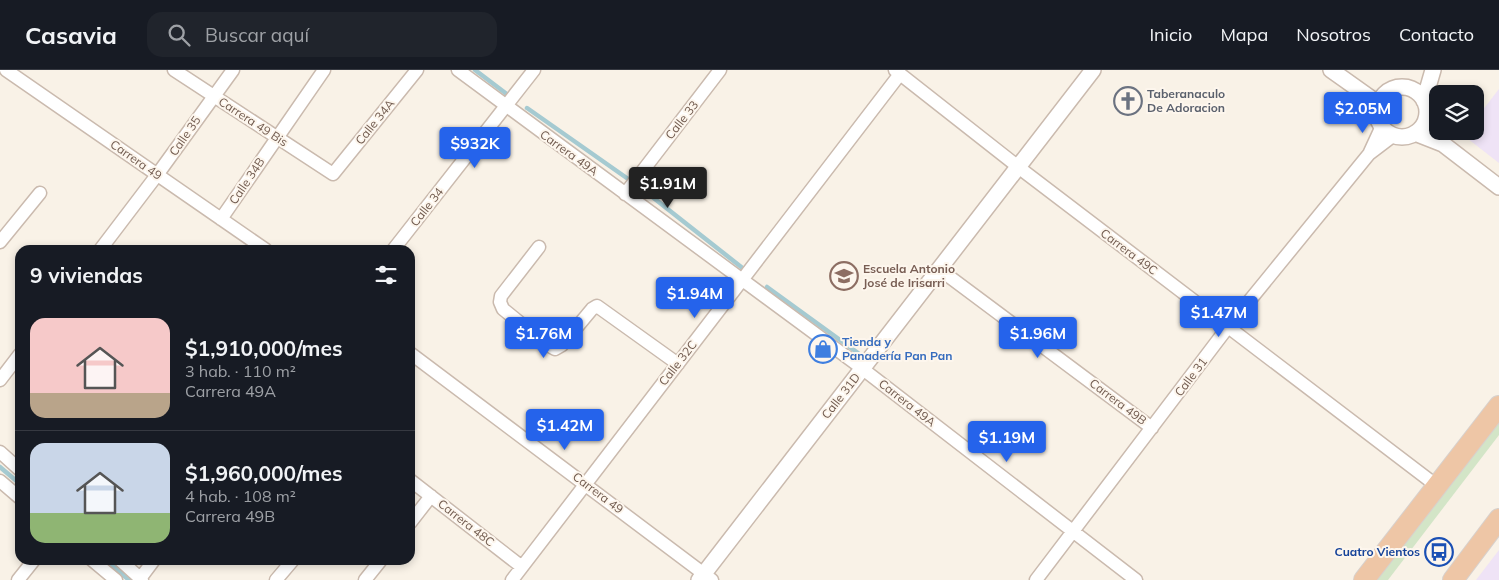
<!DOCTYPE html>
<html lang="es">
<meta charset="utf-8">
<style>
:root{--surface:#171b24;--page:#20242c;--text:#f1f3f6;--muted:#9ea1a6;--line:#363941;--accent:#2563eb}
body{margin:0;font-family:Mulish,sans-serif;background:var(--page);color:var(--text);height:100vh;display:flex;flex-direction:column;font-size:19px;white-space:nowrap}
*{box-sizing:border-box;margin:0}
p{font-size:16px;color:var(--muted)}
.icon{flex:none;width:28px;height:28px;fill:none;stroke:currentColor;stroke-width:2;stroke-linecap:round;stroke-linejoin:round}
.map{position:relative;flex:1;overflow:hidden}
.panel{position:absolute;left:15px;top:175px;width:400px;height:320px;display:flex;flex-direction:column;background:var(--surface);border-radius:15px;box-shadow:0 2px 8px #0003}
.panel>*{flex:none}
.controls{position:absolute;left:1429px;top:15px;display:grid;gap:10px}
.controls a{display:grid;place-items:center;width:55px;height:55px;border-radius:10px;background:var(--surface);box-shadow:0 2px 8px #0003;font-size:25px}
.price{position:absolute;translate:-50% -42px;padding:0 11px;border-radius:5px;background:var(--accent);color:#fff;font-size:16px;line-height:32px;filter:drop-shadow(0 1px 2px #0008)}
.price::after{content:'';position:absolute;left:50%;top:30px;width:15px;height:11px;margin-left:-8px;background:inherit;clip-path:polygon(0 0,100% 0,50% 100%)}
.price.active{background:#222;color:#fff}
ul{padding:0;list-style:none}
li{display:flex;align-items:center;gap:15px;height:125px;padding:0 15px}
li+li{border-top:1px solid var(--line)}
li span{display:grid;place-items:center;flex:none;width:140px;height:100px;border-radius:15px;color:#555}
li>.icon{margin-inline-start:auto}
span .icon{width:60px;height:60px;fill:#fffc;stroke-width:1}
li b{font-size:21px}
h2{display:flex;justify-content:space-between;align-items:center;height:60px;padding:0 15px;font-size:21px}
header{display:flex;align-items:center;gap:30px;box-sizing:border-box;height:70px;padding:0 25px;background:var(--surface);border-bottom:1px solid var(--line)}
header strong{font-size:24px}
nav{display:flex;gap:28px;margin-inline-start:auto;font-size:18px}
.search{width:350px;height:45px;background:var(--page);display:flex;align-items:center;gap:12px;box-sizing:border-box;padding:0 18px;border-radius:15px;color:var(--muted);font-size:19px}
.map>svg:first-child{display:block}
.education{fill:#efe3f6}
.green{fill:#d3e5c7}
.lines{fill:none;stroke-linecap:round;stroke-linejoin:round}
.stream{stroke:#a5cad1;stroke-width:4.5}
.minor-casing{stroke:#cabaae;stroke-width:15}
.tertiary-casing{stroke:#cabaae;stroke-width:18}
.trunk-casing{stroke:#d7d1cd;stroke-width:22}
.minor{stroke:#fff;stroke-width:12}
.tertiary{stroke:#fff;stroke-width:15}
.trunk{stroke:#eec6a6;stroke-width:20}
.labels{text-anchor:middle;stroke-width:4;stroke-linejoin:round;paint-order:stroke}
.worship-label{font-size:12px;font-weight:bold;fill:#5b616d;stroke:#fdf6ed;text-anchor:start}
.street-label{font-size:12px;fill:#705a4e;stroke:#fdf6ed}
.education-label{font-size:12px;font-weight:bold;fill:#785e54;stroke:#fdf6ed;text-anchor:start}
.shop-label{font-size:12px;font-weight:bold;fill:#366cbe;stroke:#fdf6ed;text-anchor:start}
.transit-label{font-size:12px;font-weight:bold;fill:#164399;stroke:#fdf6ed;text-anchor:end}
</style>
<header>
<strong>Casavia</strong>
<div class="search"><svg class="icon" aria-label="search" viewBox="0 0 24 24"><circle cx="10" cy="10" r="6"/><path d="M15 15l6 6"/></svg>Buscar aquí</div>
<nav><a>Inicio</a><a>Mapa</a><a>Nosotros</a><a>Contacto</a></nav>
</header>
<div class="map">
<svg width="1499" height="510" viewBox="0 0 1499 510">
<rect width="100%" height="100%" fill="#f9f2e7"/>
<path class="education" d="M 1499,19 L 1499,93 L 1463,65 L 1466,61 L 1475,61 L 1475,50 Z
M 1499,480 L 1499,510 L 1476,510 Z"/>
<path class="green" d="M 1499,350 L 1499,365 L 1388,510 L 1377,510 Z"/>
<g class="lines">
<path class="stream" d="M 475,0 L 508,25
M 527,38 L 631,111
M 646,122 L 745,200
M 767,217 L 858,283
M 0,397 L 20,414
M 106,490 L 129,510"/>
<defs>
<path id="minor" d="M 6,0 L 266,180
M 174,0 L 333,104 L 417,0
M 458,0 L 855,293 L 1136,510
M 895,0 L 1026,103 L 1437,416
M 1370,82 L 1382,56
M 625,124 L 720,0
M 221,149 L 324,0
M 0,172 L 40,123
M 539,177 L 501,226 L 500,232 L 503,239 L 546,274 L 555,279 L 562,275 L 592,239 L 597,236 L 678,294
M 100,180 L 157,105 L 233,0
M 393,180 L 534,0
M 939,199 L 1152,358
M 410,283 L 712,510
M 0,310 L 20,284
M 0,382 L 20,400
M 410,410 L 522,497
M 0,411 L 20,428
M 410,453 L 431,426
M 92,490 L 116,510
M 120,490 L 142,510
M 18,510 L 34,490
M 139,510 L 154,490
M 276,510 L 293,490
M 365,510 L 381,490
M 512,510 L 900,4
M 1036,510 L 1228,257 L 1369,84 L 1394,65"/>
<path id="tertiary" d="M 1331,0 L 1379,34
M1377 42a25 25 0 1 1 50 0a25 25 0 1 1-50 0Z
M 1424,31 L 1433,0
M 1415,63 L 1443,74 L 1499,117
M 699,510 L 1093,0"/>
<path id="trunk" d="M 1364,510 L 1499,336
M 1453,510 L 1499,449"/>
</defs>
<use href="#minor" class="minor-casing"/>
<use href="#tertiary" class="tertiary-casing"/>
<use href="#trunk" class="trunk-casing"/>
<use href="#minor" class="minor"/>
<use href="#tertiary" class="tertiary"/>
<use href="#trunk" class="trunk"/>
</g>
<defs>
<symbol id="church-ring" viewBox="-11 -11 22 22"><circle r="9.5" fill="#fdf6ed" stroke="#6b7280" stroke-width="1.5"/><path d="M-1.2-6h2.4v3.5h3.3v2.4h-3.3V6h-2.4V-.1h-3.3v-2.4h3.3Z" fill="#6b7280"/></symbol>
<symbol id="school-ring" viewBox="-11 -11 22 22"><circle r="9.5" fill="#fdf6ed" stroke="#8d6e63" stroke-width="1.5"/><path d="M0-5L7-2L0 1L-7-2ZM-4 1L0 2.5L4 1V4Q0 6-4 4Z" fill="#8d6e63"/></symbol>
<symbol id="shop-ring" viewBox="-11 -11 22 22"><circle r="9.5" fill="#fdf6ed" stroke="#3f7fe0" stroke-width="1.5"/><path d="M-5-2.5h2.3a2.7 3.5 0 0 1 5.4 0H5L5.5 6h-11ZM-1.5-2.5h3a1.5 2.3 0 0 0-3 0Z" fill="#3f7fe0"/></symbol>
<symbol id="bus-ring" viewBox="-11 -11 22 22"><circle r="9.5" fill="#fdf6ed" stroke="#1a4fb4" stroke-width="1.5"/><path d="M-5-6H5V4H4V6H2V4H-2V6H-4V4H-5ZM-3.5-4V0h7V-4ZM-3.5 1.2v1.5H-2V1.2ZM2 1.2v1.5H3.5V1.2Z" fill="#1a4fb4"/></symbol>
</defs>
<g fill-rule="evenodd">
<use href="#church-ring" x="1112" y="15" width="32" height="32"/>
<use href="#school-ring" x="828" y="190" width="32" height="32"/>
<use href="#shop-ring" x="807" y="263" width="32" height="32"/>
<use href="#bus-ring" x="1423" y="466" width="32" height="32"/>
</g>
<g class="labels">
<g class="worship-label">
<text x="1147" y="28">Taberanaculo<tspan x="1147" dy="14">De Adoracion</tspan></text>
</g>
<g class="street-label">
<text transform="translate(682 50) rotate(-52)" y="4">Calle 33</text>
<text transform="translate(253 52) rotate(33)" y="4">Carrera 49 Bis</text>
<text transform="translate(375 52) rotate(-51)" y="4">Calle 34A</text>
<text transform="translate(185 66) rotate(-55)" y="4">Calle 35</text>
<text transform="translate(569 83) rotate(36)" y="4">Carrera 49A</text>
<text transform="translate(136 90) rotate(35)" y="4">Carrera 49</text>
<text transform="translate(247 111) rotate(-56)" y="4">Calle 34B</text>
<text transform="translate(427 137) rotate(-52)" y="4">Calle 34</text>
<text transform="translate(1129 182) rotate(37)" y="4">Carrera 49C</text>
<text transform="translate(678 293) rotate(-52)" y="4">Calle 32C</text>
<text transform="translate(1191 307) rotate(-53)" y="4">Calle 31</text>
<text transform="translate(841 326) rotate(-52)" y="4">Calle 31D</text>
<text transform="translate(1118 332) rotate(37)" y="4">Carrera 49B</text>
<text transform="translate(907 333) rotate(38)" y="4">Carrera 49A</text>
<text transform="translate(598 423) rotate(37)" y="4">Carrera 49</text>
<text transform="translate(466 453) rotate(38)" y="4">Carrera 48C</text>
</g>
<g class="education-label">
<text x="863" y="203">Escuela Antonio<tspan x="863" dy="14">José de Irisarri</tspan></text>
</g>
<g class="shop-label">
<text x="842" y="276">Tienda y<tspan x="842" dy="14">Panadería Pan Pan</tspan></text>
</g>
<g class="transit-label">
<text x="1420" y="486">Cuatro Vientos</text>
</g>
</g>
</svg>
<div class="controls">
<a><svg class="icon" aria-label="layers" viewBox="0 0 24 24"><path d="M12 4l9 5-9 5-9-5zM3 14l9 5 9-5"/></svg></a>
</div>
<b class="price" style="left:1363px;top:64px">$2.05M</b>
<b class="price" style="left:475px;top:99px">$932K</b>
<b class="price active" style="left:668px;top:139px">$1.91M</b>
<b class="price" style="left:695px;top:249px">$1.94M</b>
<b class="price" style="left:1219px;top:268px">$1.47M</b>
<b class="price" style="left:544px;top:289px">$1.76M</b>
<b class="price" style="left:1038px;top:289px">$1.96M</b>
<b class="price" style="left:565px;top:381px">$1.42M</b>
<b class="price" style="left:1007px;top:393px">$1.19M</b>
<section class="panel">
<h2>9 viviendas<svg class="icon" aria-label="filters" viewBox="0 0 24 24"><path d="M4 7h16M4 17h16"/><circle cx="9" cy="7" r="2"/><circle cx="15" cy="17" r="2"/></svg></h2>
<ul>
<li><span style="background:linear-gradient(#f6c9c9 75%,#b9a48a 0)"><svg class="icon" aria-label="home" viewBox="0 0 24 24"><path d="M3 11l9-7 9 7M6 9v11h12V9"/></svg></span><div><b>$1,910,000/mes</b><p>3 hab. · 110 m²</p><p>Carrera 49A</p></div></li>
<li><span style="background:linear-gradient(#c9d6e8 70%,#8fb573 0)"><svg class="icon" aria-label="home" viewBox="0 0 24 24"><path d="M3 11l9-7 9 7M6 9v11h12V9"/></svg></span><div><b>$1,960,000/mes</b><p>4 hab. · 108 m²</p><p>Carrera 49B</p></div></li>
</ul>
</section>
</div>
